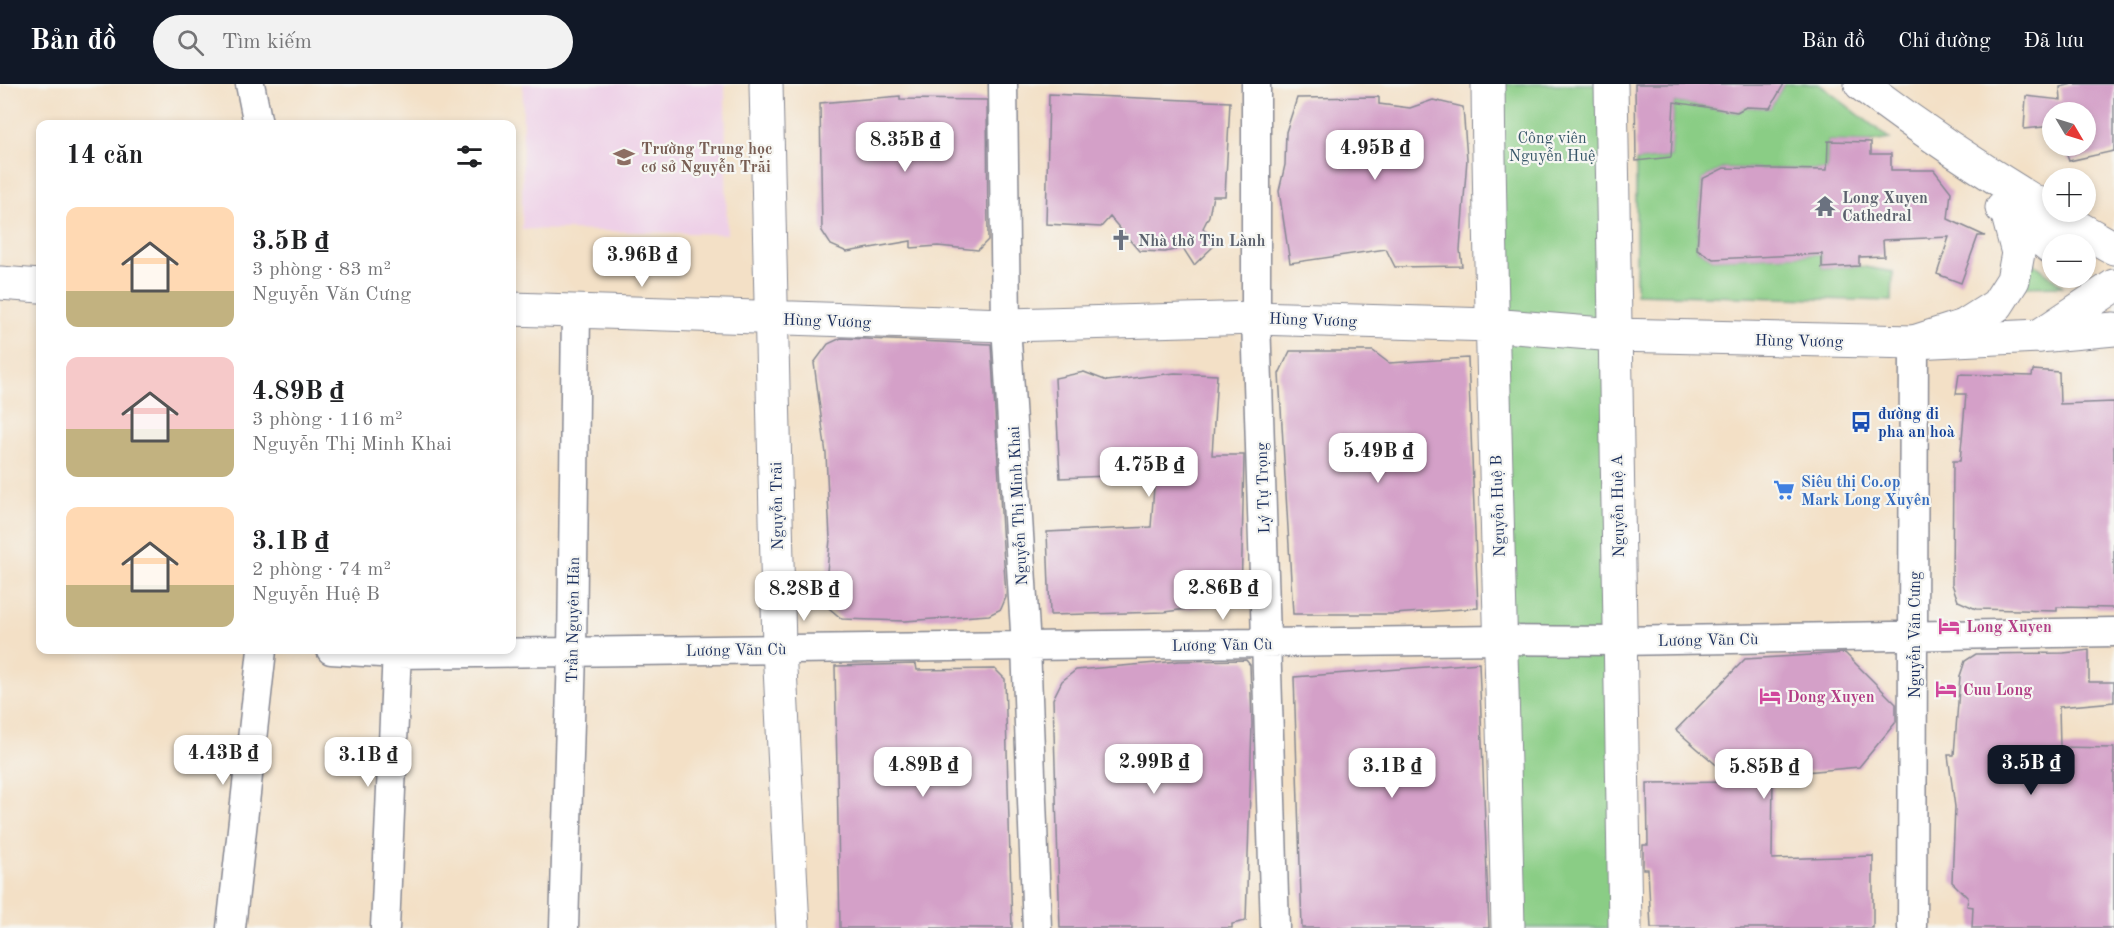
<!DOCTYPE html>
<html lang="vi">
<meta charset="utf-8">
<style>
:root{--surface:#fff;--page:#f2f2f2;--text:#202124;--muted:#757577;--accent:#111827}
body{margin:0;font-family:"Old Standard TT",serif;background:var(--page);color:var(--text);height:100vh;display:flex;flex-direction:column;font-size:22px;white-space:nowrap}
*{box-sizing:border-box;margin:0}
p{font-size:20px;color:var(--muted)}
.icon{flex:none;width:33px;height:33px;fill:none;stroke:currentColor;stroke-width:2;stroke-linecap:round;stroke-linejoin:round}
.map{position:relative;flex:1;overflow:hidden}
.details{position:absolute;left:36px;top:36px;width:480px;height:534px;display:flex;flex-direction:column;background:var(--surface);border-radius:12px;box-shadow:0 3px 9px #0003}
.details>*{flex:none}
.needle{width:39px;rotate:128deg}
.controls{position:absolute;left:2042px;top:18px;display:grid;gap:12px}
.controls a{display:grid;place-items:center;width:54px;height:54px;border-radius:50%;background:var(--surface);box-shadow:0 3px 9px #0003;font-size:30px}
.price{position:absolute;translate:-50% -51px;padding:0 14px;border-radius:12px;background:#fff;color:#222;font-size:20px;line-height:39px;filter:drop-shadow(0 2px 3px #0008)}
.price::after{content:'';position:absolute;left:50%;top:36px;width:18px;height:14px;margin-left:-9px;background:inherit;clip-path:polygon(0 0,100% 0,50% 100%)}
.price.active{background:var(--accent);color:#fff}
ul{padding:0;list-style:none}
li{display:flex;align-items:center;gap:18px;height:150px;padding:0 30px}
li span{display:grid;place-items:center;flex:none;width:168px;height:120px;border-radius:12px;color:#555}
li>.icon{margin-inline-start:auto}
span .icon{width:72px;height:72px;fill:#fffc;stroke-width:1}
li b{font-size:26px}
h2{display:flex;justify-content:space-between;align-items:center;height:72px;padding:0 30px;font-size:26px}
header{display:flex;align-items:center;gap:36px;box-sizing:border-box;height:84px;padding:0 30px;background:var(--accent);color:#fff}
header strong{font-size:28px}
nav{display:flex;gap:33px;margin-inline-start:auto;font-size:21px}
.search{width:420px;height:54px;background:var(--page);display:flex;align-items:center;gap:15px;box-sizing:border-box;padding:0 21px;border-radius:33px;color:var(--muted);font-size:22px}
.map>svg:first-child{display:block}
.built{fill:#eed0e7}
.green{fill:#8acd85;stroke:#527e72;stroke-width:1.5}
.building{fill:#d4a0c8}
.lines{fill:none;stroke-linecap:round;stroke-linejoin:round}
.minor-casing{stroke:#878892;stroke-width:31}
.tertiary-casing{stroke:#878892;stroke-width:35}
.trunk-casing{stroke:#878892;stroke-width:35}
.minor{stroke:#fff;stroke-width:28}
.tertiary{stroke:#fff;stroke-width:33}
.trunk{stroke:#fff;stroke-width:33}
.labels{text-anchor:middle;stroke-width:4.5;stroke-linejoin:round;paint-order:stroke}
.park-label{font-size:16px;fill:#375668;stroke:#f6f6f2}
.education-label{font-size:16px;font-weight:bold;fill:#785e54;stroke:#f6f6f2;text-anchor:start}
.worship-label{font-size:16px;font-weight:bold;fill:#5b616d;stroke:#f6f6f2;text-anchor:start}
.street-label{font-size:16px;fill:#1b2f5e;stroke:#f6f6f2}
.transit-label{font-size:16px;font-weight:bold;fill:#164399;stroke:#f6f6f2;text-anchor:start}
.shop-label{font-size:16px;font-weight:bold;fill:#366cbe;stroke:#f6f6f2;text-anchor:start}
.hotel-label{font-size:16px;font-weight:bold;fill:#b23c85;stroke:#f6f6f2;text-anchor:start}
</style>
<header>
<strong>Bản đồ</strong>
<div class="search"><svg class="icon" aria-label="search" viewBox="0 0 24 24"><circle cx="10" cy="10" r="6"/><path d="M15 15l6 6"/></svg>Tìm kiếm</div>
<nav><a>Bản đồ</a><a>Chỉ đường</a><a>Đã lưu</a></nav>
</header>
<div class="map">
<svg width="2114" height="844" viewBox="0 0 2114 844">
<rect width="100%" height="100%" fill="#f6f6f2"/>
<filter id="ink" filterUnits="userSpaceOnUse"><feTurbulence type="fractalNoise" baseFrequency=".0167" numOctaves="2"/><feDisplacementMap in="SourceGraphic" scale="12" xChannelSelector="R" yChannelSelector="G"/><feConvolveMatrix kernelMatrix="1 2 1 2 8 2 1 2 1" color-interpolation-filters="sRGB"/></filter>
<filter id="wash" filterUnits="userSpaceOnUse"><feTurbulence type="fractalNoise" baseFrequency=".008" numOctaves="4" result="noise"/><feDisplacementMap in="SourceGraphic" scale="24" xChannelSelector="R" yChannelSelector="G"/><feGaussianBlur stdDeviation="1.35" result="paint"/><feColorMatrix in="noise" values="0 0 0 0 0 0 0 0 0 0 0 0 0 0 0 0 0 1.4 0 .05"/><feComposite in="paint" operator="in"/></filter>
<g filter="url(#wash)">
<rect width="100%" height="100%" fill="#f3e0c6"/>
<path class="built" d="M 523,0 L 725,0 L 727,150 L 522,145 Z"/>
<path class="green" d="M 1489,0 L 1612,0 L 1626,844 L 1513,844 Z
M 1784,0 L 1819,0 L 1890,55 L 1871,58 L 1828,57 L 1827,86 L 1724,84 L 1702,95 L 1697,165 L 1713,175 L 1822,170 L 1822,184 L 1859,182 L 1893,188 L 1892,217 L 1636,210 L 1636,77 L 1671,73 L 1674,18 L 1737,28 L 1746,23 L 1770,24 Z
M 2027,174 L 2063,202 L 2020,203 Z"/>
<g id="blocks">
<path class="building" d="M 1635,0 L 1784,0 L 1770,24 L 1746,23 L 1737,28 L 1674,18 L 1671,73 L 1636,77 Z
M 2073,0 L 2114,0 L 2114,67 L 2069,77 L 2064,62 L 2085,62 L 2085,28 L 2052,28 L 2052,42 L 2024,45 L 2026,12 L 2061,16 L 2060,3 Z
M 1049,10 L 1230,18 L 1225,112 L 1213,112 L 1209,132 L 1203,144 L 1217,159 L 1194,181 L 1183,164 L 1165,168 L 1139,167 L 1110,133 L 1101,143 L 1046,140 Z
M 900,12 L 900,15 L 987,16 L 988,156 L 978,166 L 938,162 L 911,164 L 911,157 L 847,168 L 831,161 L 822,147 L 820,19 Z
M 1379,13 L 1379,20 L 1410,24 L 1433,16 L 1463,23 L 1467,75 L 1460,166 L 1462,182 L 1395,183 L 1386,165 L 1290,179 L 1279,107 L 1285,81 L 1286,48 L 1297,14 Z
M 1828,57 L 1871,58 L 1871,70 L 1891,70 L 1891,86 L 1934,86 L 1951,108 L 1948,135 L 1985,152 L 1978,152 L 1961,199 L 1937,190 L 1949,153 L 1883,156 L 1884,172 L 1859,173 L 1859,182 L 1822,184 L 1822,170 L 1713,175 L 1697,165 L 1702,95 L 1724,84 L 1827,86 Z
M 841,254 L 991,260 L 1006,513 L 1001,525 L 989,531 L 905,537 L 842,535 L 824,520 L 830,455 L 826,370 L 814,279 L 828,260 Z
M 1290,267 L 1373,267 L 1389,279 L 1468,274 L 1478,524 L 1394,530 L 1293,530 L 1279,290 Z
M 2033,286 L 2059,288 L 2060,320 L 2114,318 L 2114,524 L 2057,523 L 2057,527 L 1976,525 L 1958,517 L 1952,500 L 1953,377 L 1960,377 L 1966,310 L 1956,310 L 1959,290 L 2032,292 Z
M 1084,288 L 1107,297 L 1175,289 L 1217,291 L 1212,371 L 1244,371 L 1241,518 L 1164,528 L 1050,531 L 1047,448 L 1151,443 L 1155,390 L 1060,394 L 1055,294 Z
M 2089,566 L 2089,598 L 2114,598 L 2114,618 L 2059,623 L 2060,663 L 2114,664 L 2114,844 L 1972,844 L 1973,823 L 1967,822 L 1968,814 L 1952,798 L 1955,723 L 1948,671 L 1954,671 L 1960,592 L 1965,577 L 1976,570 L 2064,569 Z
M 1845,569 L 1896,620 L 1896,638 L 1859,683 L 1773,691 L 1772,775 L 1873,772 L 1873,844 L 1651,844 L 1648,785 L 1643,785 L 1643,761 L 1648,761 L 1647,699 L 1736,698 L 1676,646 L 1745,575 Z
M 1246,576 L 1250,581 L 1252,640 L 1246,837 L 1232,840 L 1232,844 L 1060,844 L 1053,615 L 1062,597 L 1076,586 L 1179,577 Z
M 1479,579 L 1489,844 L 1302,844 L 1294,593 Z
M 916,580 L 917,586 L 995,585 L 1005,595 L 1012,844 L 840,844 L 835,582 Z"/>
</g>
</g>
<g filter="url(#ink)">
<use href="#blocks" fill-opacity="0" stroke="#878892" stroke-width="1.5"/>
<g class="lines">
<defs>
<path id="minor" d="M 250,0 L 258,40
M 1003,0 L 1006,241 L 1026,563 L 1037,844
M 1256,0 L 1256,234 L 1275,844
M 331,566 L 397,570 L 1502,556 L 1619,557 L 2114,548
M 231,844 L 262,566
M 385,844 L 397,566
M 564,844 L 572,568 L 576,227
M 1912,844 L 1914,258"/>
<path id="tertiary" d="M 766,0 L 779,564 L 793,844
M 1488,0 C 1491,281 1502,563 1508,844
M 1611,0 L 1625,844
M 0,199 L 40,202
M 512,225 L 1006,241 L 1256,234 L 1491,241 L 1615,251 L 1914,258 L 2039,252 L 2114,245"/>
<path id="trunk" d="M 1861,0 C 1941,61 2026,115 2114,164
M 2002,124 L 2052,164
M 2039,252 L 2114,202
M 1914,258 L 1964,242 L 1997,221 L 2013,196 L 2018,169 L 2008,131"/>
</defs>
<use href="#minor" class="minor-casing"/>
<use href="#tertiary" class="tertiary-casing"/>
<use href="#trunk" class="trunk-casing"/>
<use href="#minor" class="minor"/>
<use href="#tertiary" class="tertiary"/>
<use href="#trunk" class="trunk"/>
</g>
</g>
<defs>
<symbol id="school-bare" viewBox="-9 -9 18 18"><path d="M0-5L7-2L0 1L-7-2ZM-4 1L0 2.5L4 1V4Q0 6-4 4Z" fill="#8d6e63" stroke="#f6f6f2" stroke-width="2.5" paint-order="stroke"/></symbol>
<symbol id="temple-bare" viewBox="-9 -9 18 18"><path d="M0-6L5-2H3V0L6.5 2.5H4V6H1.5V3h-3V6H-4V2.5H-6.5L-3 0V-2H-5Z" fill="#6b7280" stroke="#f6f6f2" stroke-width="2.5" paint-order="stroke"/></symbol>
<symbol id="church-bare" viewBox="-9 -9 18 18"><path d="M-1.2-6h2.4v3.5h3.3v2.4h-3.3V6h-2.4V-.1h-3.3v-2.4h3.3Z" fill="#6b7280" stroke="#f6f6f2" stroke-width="2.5" paint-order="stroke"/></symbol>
<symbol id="bus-bare" viewBox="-9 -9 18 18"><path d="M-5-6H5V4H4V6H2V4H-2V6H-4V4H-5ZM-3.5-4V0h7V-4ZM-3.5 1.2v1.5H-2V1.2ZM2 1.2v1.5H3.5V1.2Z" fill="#1a4fb4" stroke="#f6f6f2" stroke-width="2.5" paint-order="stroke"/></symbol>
<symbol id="supermarket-bare" viewBox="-9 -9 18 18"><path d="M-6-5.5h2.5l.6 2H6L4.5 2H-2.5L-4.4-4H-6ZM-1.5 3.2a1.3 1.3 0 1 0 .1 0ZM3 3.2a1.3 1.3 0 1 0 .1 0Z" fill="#3f7fe0" stroke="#f6f6f2" stroke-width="2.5" paint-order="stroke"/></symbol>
<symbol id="hotel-bare" viewBox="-9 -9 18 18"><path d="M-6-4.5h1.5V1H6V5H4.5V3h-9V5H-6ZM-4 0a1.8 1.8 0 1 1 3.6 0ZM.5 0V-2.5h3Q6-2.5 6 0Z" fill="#d1479c" stroke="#f6f6f2" stroke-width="2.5" paint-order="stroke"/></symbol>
</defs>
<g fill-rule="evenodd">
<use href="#school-bare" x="609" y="58" width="30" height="30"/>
<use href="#temple-bare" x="1810" y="107" width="30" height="30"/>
<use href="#church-bare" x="1106" y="141" width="30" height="30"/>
<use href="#bus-bare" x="1846" y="323" width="30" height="30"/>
<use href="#supermarket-bare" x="1769" y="391" width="30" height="30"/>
<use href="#hotel-bare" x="1934" y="527" width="30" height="30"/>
<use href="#hotel-bare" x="1931" y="590" width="30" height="30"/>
<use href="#hotel-bare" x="1755" y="597" width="30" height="30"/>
</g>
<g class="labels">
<g class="park-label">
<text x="1552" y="59">Công viên<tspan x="1552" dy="18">Nguyễn Huệ</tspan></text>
</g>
<g class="education-label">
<text x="641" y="70">Trường Trung học<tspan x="641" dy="18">cơ sở Nguyễn Trãi</tspan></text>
</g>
<g class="worship-label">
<text x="1842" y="119">Long Xuyen<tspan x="1842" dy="18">Cathedral</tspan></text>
<text x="1138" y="162">Nhà thờ Tin Lành</text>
</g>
<g class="street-label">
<text transform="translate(1313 235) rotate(2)" y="6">Hùng Vương</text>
<text transform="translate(827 236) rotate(2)" y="6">Hùng Vương</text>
<text transform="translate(1799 256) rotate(1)" y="6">Hùng Vương</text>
<text transform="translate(1262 404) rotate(-92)" y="6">Lý Tự Trọng</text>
<text transform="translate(776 422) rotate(-91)" y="6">Nguyễn Trãi</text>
<text transform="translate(1017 422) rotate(-93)" y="6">Nguyễn Thị Minh Khai</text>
<text transform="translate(1497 422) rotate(-92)" y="6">Nguyễn Huệ B</text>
<text transform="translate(1617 422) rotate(-91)" y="6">Nguyễn Huệ A</text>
<text transform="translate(572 536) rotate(-89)" y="6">Trần Nguyên Hãn</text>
<text transform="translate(1914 551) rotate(-90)" y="6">Nguyễn Văn Cưng</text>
<text transform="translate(1708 555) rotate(-1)" y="6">Lương Vãn Cù</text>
<text transform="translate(1222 560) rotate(-1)" y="6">Lương Vãn Cù</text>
<text transform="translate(736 565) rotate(-1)" y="6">Lương Vãn Cù</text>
</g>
<g class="transit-label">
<text x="1878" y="335">đường đi<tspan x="1878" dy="18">pha an hoà</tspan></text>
</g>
<g class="shop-label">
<text x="1801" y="403">Siêu thị Co.op<tspan x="1801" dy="18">Mark Long Xuyên</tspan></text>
</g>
<g class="hotel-label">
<text x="1966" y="548">Long Xuyen</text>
<text x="1963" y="611">Cuu Long</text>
<text x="1787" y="618">Dong Xuyen</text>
</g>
</g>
</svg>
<div class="controls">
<a><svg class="needle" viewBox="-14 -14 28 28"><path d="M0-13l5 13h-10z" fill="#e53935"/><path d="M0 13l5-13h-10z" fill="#757577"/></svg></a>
<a>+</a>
<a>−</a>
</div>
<b class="price" style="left:905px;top:89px">8.35B ₫</b>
<b class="price" style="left:1375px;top:97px">4.95B ₫</b>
<b class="price" style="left:642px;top:204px">3.96B ₫</b>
<b class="price" style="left:1378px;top:400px">5.49B ₫</b>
<b class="price" style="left:1149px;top:414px">4.75B ₫</b>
<b class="price" style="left:1223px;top:537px">2.86B ₫</b>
<b class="price" style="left:804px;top:538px">8.28B ₫</b>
<b class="price" style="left:223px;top:702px">4.43B ₫</b>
<b class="price" style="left:368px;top:704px">3.1B ₫</b>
<b class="price" style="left:1154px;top:711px">2.99B ₫</b>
<b class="price active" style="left:2031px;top:712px">3.5B ₫</b>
<b class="price" style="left:923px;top:714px">4.89B ₫</b>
<b class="price" style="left:1392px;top:715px">3.1B ₫</b>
<b class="price" style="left:1764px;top:716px">5.85B ₫</b>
<section class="details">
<h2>14 căn<svg class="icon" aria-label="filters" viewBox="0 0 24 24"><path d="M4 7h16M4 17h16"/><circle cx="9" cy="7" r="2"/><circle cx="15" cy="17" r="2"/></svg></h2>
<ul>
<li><span style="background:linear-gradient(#ffd9b3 70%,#c2b280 0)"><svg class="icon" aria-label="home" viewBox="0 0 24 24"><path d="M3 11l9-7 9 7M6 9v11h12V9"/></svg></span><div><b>3.5B ₫</b><p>3 phòng · 83 m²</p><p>Nguyễn Văn Cưng</p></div></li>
<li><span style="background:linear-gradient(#f6c9c9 60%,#c2b280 0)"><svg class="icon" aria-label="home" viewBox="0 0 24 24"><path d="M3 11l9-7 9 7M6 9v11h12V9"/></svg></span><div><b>4.89B ₫</b><p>3 phòng · 116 m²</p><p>Nguyễn Thị Minh Khai</p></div></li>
<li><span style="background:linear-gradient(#ffd9b3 65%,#c2b280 0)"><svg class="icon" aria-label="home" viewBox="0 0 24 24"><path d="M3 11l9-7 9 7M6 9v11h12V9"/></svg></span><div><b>3.1B ₫</b><p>2 phòng · 74 m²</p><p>Nguyễn Huệ B</p></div></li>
</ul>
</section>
</div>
